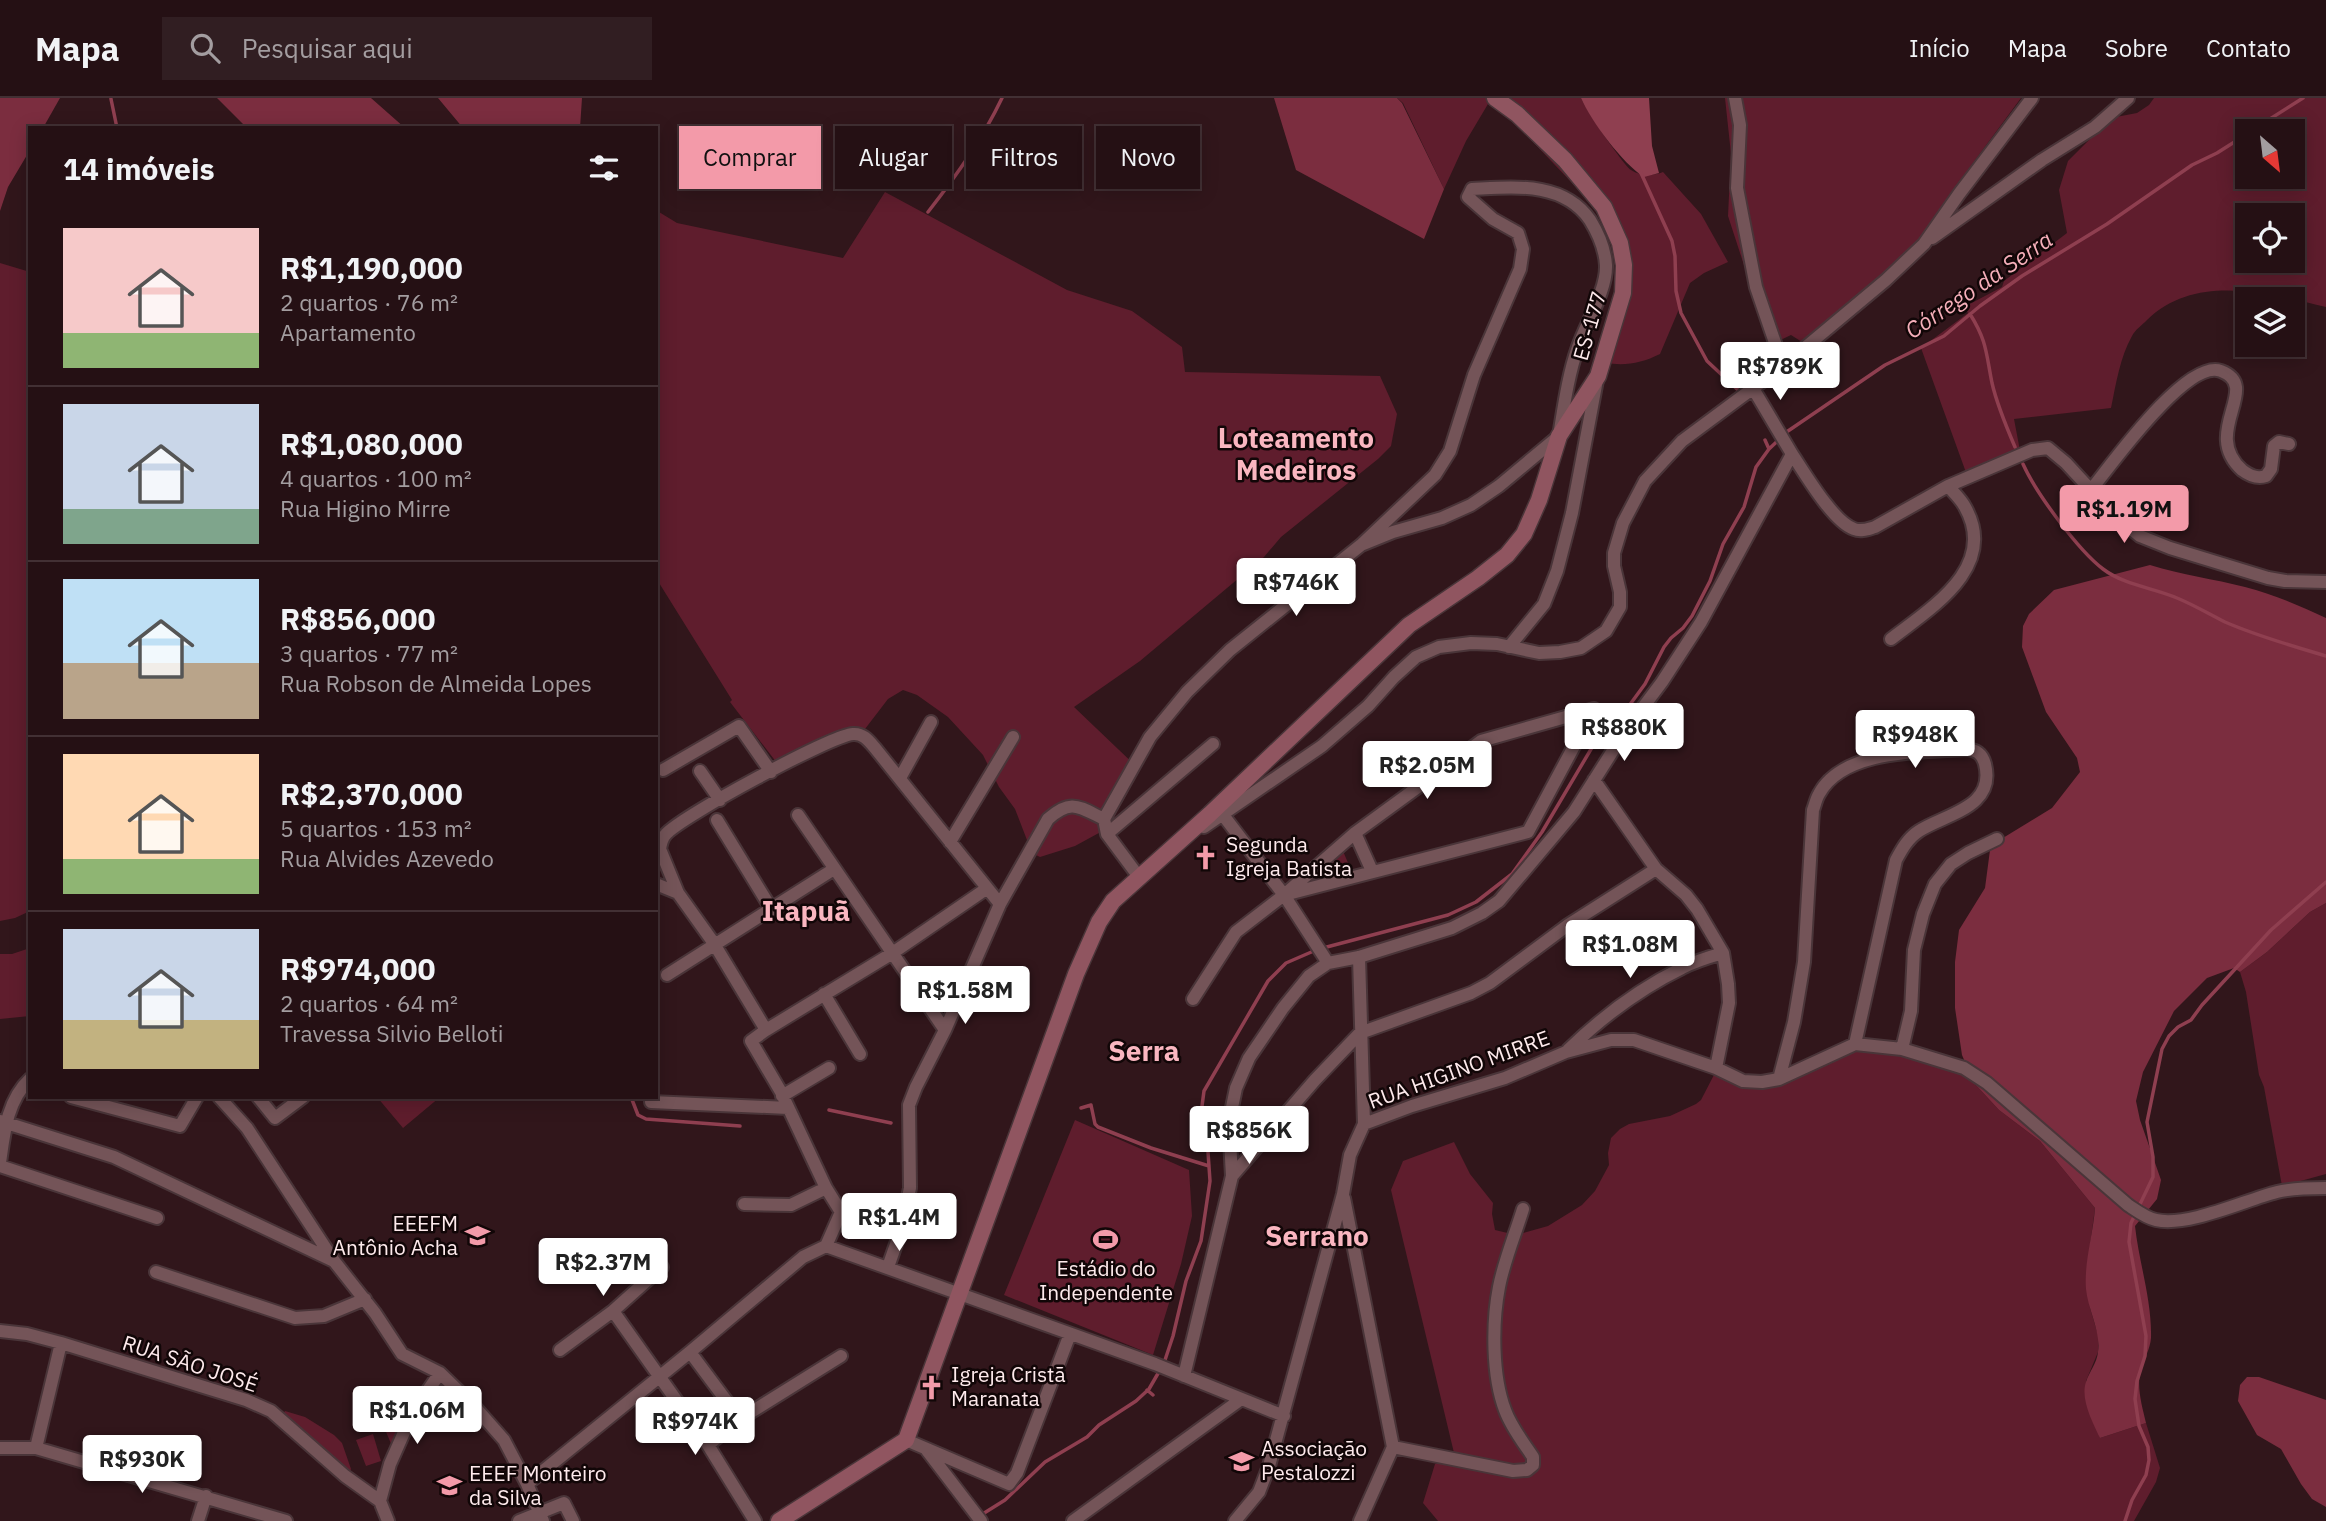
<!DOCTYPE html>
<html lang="pt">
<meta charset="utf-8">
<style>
:root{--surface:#251014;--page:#311e22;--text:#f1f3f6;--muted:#a39da0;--line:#423034;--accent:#f39aa9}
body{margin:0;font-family:"IBM Plex Sans",sans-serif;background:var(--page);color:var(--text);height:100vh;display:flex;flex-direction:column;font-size:26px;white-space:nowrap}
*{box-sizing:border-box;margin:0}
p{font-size:23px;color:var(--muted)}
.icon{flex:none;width:38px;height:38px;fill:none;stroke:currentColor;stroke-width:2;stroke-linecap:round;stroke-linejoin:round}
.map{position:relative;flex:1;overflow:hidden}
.panel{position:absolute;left:28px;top:28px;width:630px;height:973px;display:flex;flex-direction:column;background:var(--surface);border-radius:0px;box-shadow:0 4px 18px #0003,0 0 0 2px var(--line)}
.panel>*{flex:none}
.banner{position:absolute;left:679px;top:28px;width:665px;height:63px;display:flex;gap:14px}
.needle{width:46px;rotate:152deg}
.controls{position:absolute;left:2235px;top:21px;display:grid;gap:14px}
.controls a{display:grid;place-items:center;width:70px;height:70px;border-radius:0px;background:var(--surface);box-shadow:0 4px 18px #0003,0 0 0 2px var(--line);font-size:35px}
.price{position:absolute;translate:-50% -60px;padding:0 16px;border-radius:7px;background:#fff;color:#222;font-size:23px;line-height:46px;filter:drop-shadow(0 2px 4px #0008)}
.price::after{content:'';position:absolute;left:50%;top:42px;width:21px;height:16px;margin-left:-10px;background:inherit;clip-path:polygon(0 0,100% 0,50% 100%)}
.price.current{background:var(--accent);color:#111}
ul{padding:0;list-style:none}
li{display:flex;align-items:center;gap:21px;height:175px;padding:0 35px}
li+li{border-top:2px solid var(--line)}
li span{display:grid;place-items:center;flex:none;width:196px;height:140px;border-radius:0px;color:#555}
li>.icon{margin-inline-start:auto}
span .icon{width:84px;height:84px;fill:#fffc;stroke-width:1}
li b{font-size:30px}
h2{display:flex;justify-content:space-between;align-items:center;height:84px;padding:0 35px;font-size:30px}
.pill{padding:0 24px;border-radius:0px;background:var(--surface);box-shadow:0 4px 18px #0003,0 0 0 2px var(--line);font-size:24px;line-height:63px}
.pill.current{background:var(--accent);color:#111}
header{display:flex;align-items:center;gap:42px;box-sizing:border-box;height:98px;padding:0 35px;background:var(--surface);border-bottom:2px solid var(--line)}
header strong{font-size:33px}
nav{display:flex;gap:38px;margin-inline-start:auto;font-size:24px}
.search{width:490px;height:63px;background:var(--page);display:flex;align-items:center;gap:18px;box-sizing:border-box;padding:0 24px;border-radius:0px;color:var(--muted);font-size:26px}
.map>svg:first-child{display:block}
.green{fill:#5f1d2d;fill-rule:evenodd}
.forest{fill:#7b2d3f}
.water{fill:#8f3f50}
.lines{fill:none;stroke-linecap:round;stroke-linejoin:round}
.stream{stroke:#8f3f50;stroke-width:3.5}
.minor-casing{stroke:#4a3539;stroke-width:16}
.secondary-casing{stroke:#4a3539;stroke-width:19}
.minor{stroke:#745458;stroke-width:12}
.secondary{stroke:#905560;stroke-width:16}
.labels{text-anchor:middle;stroke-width:5;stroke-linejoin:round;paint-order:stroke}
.street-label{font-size:21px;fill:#feeaec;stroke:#110607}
.poi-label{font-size:21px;fill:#feeaec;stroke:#110607;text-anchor:start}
.water-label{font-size:23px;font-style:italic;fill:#f6afba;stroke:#110607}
.district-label{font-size:28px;font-weight:bold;fill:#fab6c0;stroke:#110607}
</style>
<header>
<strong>Mapa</strong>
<div class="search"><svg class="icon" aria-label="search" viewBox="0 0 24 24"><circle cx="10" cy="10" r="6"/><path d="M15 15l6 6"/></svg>Pesquisar aqui</div>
<nav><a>Início</a><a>Mapa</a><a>Sobre</a><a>Contato</a></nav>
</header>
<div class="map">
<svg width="2326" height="1423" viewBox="0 0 2326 1423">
<rect width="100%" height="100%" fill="#31161b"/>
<path class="green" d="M 1397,0 L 1581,0 C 1586,12 1622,65 1631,72 C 1640,78 1654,78 1663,74 L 1701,116 L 1728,164 L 1704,175 L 1690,185 L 1660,256 C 1642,265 1626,268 1606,265 L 1621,165 L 1594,108 L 1516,26 L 1488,6 L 1466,43 L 1444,91 L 1403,5 Z
M 1725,0 L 2021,0 L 1950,96 L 1916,146 L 1897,164 L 1802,244 L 1791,237 L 1770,247 L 1728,118 L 1731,56 Z
M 2154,0 L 2326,0 L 2326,209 C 2268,195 2195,175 2147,222 C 2142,227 2135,232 2132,238 C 2120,259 2116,286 2111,310 L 2014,321 L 2021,358 L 1968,380 L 1921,250 L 1968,215 L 1964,209 L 2002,189 L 2004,183 L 2067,135 L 2059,92 L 2068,63 L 2098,33 L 2116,19 L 2137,15 L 2149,7 ZM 2247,33 L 2292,33 L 2292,79 L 2247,79 ZM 2247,117 L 2292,117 L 2292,163 L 2247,163 Z
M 885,94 L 1067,192 L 1132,213 L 1182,249 L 1185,274 L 1380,278 L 1397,316 L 1391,348 L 1378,361 L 1281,439 L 1264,459 L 1140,563 L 1074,609 L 1140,672 L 1108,730 L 1075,748 L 1040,759 L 1032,755 L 1015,711 L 999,689 L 983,657 L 948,619 L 917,597 L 903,592 L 888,601 L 855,644 L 844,642 L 780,669 L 730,604 L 732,602 L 656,480 L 656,119 L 659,114 L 677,125 L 843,160 Z
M 0,165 L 30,174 L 30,813 L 15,820 L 0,823 Z
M 1340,746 L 1351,772 L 1299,777 Z
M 2326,805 L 2326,1076 L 2282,1088 L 2264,989 L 2259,977 L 2246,894 L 2240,874 L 2267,854 L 2310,814 Z
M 30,850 L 30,918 L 0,921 L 0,856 L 12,856 Z
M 1855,949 L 1897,955 L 1968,971 L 1974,985 L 1999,1012 L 2040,1043 L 2095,1110 L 2087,1170 L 2090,1210 L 2098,1237 L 2098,1254 L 2086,1283 L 2100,1340 L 2146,1325 L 2160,1370 L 2156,1384 L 2134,1423 L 1438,1423 L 1423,1405 L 1435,1366 L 1455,1359 L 1391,1092 L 1403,1063 L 1454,1044 L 1470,1076 L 1493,1105 L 1492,1116 L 1495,1132 L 1516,1137 L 1548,1128 L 1582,1107 L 1595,1093 L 1609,1067 L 1608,1055 L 1611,1040 L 1620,1031 L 1629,1026 L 1670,1018 L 1696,1006 L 1701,1002 L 1716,973 L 1762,990 Z
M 377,999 L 440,999 L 403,1030 Z
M 1075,1022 L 1189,1072 L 1192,1118 L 1181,1166 L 1153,1257 L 1004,1197 Z
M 415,1293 L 416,1300 L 392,1348 L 384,1329 L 386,1326 L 392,1329 L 409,1303 L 406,1298 Z
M 285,1313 L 305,1319 L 334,1337 L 342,1345 L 351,1371 L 350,1374 L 283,1316 Z
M 373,1336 L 381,1363 L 366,1368 L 356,1342 Z"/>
<path class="forest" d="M 0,0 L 60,0 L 43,30 L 30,30 L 30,52 L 8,89 L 0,113 Z
M 217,0 L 371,0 L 405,30 L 247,30 Z
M 438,0 L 582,0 L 580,30 L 463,30 Z
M 1274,0 L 1397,0 L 1402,5 L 1444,91 L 1424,141 L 1296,72 Z
M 2150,467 C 2182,477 2214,481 2245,489 C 2273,496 2300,508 2326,520 L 2326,805 L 2310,814 L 2267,854 L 2240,874 L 2234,870 L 2207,880 L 2174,913 L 2143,974 L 2136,1003 L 2140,1022 L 2161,1082 L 2157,1101 L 2135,1128 C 2139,1165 2152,1202 2151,1240 C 2150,1252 2144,1260 2141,1271 C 2136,1288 2142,1308 2146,1325 L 2100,1340 C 2093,1325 2080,1301 2086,1284 C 2089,1274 2097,1265 2098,1254 C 2101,1233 2088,1212 2086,1191 C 2084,1164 2093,1137 2095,1110 L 2040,1043 L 1999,1012 L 1974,985 L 1962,957 L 1955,910 L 1955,864 L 1959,832 L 1985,790 L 1990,752 L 1998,743 L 2052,710 L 2080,674 L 2077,660 L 2046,614 L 2022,549 L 2023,528 L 2029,516 L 2054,492 Z
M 2247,1279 L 2259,1279 L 2326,1302 L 2326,1409 L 2312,1401 L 2301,1386 L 2281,1351 L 2257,1337 L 2238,1303 L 2240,1287 Z"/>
<path class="water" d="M 1581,0 L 1649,0 L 1652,48 L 1659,75 L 1644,79 C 1623,66 1591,23 1581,0 Z"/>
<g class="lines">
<path class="stream" d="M 111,1 L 117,30
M 2251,33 L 2303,0
M 1641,75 L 1672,143 L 1675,158 L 1676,193 L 1681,215 L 1707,263 L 1738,292
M 928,114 C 956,78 982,42 1002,0
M 1970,216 C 1987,243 1986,255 1992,285 C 1997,307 2006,328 2015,349
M 1765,342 L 1769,351
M 2023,366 C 2036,395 2078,452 2103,471 C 2124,487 2154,490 2177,500 C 2194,507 2209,516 2225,524 C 2257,538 2292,548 2326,558
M 1323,850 L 1448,817 L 1476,804 L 1512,776 L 1542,734 L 1597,641 L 1623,616 L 1645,586 L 1664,549 L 1671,540 L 1683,530 L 1692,518 L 1710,483 L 1723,446 L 1744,409 L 1756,369 L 1769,351 L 1788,333 L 1885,267 L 1944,238 L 1980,208 L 2022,178 L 2107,126 L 2192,67 L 2217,55 L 2247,36
M 631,999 L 638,1017 L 646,1021 L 740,1028
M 1081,1010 L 1091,1007 L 1095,1026 L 1098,1029 L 1151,1050 L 1209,1068
M 829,1012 L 891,1025
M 1164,1265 L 1173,1238 L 1186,1183 L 1201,1143 L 1210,1083 L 1206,1025 L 1202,1008 L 1204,993 L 1268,883 L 1286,865 L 1316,852
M 1147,1292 L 1153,1297
M 981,1417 L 1005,1402 L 1045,1364 L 1087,1339 L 1099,1327 L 1136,1303 L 1149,1291 L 1160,1272
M 2125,1423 L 2132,1402 L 2146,1377 L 2149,1362 L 2148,1349 L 2139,1328 L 2135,1301 L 2137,1283 L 2145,1258 L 2146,1238 L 2129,1144 L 2131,1125 L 2153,1079 L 2153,1059 L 2147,1024 L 2162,951 L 2169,938 L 2178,929 L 2191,922 L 2202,907 L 2271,832 L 2326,784"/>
<defs>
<path id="minor" d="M 1735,0 L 1740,27 L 1737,90 L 1756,189 L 1783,268
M 1932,140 L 2042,62 L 2095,29 L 2128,0
M 1792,356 C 1804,374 1833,424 1854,431 C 1861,434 1868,431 1875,429 L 1948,388 C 1953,394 1961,401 1965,409 C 1999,469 1931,510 1891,541
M 1948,388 L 2032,352 L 2048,350 L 2066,365 L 2113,416 L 2140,438 L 2170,450 L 2268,480 L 2285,483 L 2326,484
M 2091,392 C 2111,367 2187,260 2221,273 C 2263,289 2200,334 2242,372 C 2250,378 2257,381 2266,378 L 2271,371 L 2274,348 L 2279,344 L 2289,346
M 1509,549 L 1544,506 L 1557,473 L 1572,415 L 1597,282
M 663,672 L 739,628 L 771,674
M 700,673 L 720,702
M 900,680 L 931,624
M 1594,682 L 1656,771 L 1686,797 L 1697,811 L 1723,855 L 1728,886 L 1729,905 L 1716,970
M 798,717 L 945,932
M 1223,717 L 1284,797 L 1328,865
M 717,722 L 772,812
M 1204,729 L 1322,648 L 1368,608 L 1394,579 L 1416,559 L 1439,549 L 1471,545 L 1497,546 L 1539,555 L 1560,554 L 1581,550 L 1606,533 L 1620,509 L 1620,494 L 1614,468 L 1614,455 L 1623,425 L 1645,383 L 1682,343 L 1783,268 L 1886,182 L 1924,146 L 1959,96 L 2032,0
M 1355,735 L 1372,773
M 1107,736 L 1213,646
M 950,744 L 1013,639
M 1139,779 L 1107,736 L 1104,721 L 1150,639 L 1187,594 L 1230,552 L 1361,447 L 1393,434 L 1442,420 L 1471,407 L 1499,388 L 1559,338 C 1564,308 1568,277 1578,249 C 1586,225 1607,192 1606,167 C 1605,152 1598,135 1590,122 C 1563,83 1513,89 1472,91 L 1468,99 L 1493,121 L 1518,135 L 1523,151 L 1520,171 L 1474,277 L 1450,353 L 1435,377 L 1361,447
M 656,786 L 678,795 L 713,844 L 766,932 L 751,943 L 781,994 L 826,1090 L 841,1114 L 826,1148
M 678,795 L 660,751 C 661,745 662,740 666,736 C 682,718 830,638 853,636 C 863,635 869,643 875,650 L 1000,806
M 667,877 L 834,771
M 824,896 L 860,956
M 1193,901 L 1236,834 L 1284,797 L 1355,735 L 1481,643 L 1594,611 L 1528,734 L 1284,797
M 766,932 L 891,856 L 986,791
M 1902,951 L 1911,913 L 1914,852 L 1923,816 L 1935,786 L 1951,766 L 1968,755 L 1997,741
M 1568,952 C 1601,920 1641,890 1682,870 C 1695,863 1709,859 1723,855
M 1779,981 L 1794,924 L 1804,864 L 1813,712 C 1815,707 1816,701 1819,696 C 1843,651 1922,654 1966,651 C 1976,652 1982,655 1985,666 C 1996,710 1945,716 1919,733 C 1908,740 1902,751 1896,762 L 1855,946
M 782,998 L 829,970
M 71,999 L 180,1028 L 197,999
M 219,999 L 247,1030 L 334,1163 L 375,1215 L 402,1256 L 440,1275 L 474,1308 L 504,1342 L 527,1386 L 543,1423
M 258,999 L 275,1020 L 303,999
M 651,1004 L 788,1010
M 0,1023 L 114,1059 L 334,1163
M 1364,1026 L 1412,1008 L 1505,980 L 1566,954 L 1611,942 L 1634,942 L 1716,970 L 1743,983 L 1762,984 L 1779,981 L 1855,946 L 1902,951 L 1964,970 L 1987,985 L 2128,1107 C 2137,1113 2146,1120 2156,1122 C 2189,1129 2245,1102 2277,1094 C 2293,1090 2310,1090 2326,1090
M 0,1065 C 4,1036 7,1002 30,981
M 0,1068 L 157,1120
M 1232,1078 L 1315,982 L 1360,935 L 1471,895 L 1490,885 L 1568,827 L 1656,771
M 1344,1100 L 1393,1349 L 1360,1423
M 744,1106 L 791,1107 L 826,1090
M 826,1148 L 1155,1266 L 1284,1318
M 888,1169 L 901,1132 L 910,1090 L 909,1007 L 916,989 L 945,932 L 1000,806 L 1048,721 C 1071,700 1079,709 1104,721
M 156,1174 L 295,1220 L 324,1218 L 365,1201
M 613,1213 L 708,1347 L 755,1423
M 0,1233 L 27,1236 L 61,1245 L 246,1302 L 271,1313 L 345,1378 L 380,1403
M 560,1252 L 613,1213 L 662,1169
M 690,1254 L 740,1321
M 1184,1278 L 1232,1078 L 1229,1024 L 1236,990 L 1249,960 L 1283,910 L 1309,878 L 1328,865 L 1359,859 L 1452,830 L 1482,815 L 1499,803 L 1574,714 L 1626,632 L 1662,584 L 1701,524 L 1792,356 L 1754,292
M 906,1342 L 1009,1386 L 1017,1375 L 1070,1236
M 708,1347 L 740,1321 L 841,1258
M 1393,1349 L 1513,1373 L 1527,1372 L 1533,1367 L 1533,1359 C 1523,1344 1511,1329 1505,1312 C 1492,1278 1492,1225 1499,1189 C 1504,1163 1515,1137 1523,1111
M 0,1350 L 36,1350 L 286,1423
M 36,1350 L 61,1245
M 926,1351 L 981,1423
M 527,1386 L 690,1254 L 803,1159 L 826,1148
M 198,1423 L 206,1398
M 388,1423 L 380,1403 L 390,1366 L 413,1314 L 440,1275
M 519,1423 L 564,1405 L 573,1423
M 1073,1423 L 1240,1302
M 1235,1423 L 1259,1394 L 1269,1368 L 1343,1096 L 1350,1057 L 1364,1026 L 1359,859"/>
<path id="secondary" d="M 779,1423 L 906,1342 L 1076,876 L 1099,824 L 1113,803 L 1210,716 L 1409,527 L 1478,480 L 1507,457 L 1524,436 L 1539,402 L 1559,338 L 1598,278 L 1623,195 L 1624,167 L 1620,145 L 1604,109 L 1565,62 L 1517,16 L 1495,0"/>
</defs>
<use href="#minor" class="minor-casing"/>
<use href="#secondary" class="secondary-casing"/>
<use href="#minor" class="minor"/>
<use href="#secondary" class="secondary"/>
</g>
<defs>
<symbol id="church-bare" viewBox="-9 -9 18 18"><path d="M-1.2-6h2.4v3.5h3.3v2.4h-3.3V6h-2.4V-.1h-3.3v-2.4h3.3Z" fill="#f39aa9" stroke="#110607" stroke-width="2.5" paint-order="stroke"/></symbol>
<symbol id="school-bare" viewBox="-9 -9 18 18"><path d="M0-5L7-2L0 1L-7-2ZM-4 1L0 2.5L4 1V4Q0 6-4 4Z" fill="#f39aa9" stroke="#110607" stroke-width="2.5" paint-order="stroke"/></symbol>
<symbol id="stadium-bare" viewBox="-9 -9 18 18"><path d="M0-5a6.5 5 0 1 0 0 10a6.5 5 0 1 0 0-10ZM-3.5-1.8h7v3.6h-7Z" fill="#f39aa9" stroke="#110607" stroke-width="2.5" paint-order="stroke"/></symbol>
</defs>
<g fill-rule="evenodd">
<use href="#church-bare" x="1188" y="742" width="35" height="35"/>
<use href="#school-bare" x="460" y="1120" width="35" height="35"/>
<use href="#stadium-bare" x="1088" y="1124" width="35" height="35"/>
<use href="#church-bare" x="914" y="1272" width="35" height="35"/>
<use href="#school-bare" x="1224" y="1346" width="35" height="35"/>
<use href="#school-bare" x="432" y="1370" width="35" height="35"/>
</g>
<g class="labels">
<g class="street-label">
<text transform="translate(1590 228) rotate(-74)" y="7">ES-177</text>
<text transform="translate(1459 972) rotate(-20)" y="7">RUA HIGINO MIRRE</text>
<text transform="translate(190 1266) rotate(18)" y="7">RUA SÃO JOSÉ</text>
</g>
<g class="poi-label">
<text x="1226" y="754">Segunda<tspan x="1226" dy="24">Igreja Batista</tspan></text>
<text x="458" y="1133" text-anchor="end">EEEFM<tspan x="458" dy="24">Antônio Acha</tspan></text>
<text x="1106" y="1178" text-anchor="middle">Estádio do<tspan x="1106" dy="24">Independente</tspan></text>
<text x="951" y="1284">Igreja Cristã<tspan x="951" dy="24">Maranata</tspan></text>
<text x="1261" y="1358">Associação<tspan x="1261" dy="24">Pestalozzi</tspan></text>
<text x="469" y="1383">EEEF Monteiro<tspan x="469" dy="24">da Silva</tspan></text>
</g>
<g class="water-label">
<text transform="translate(1979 187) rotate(-34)" y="8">Córrego da Serra</text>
</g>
<g class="district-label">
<text x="1296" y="350">Loteamento<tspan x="1296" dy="32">Medeiros</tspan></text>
<text x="806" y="823">Itapuã</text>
<text x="1144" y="963">Serra</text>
<text x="1317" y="1148">Serrano</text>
</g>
</g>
</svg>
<div class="controls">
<a><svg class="needle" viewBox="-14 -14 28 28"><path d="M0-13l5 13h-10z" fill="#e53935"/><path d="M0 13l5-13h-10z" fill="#a39da0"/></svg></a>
<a><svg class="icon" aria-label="locate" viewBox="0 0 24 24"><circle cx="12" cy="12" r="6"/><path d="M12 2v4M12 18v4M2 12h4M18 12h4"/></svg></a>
<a><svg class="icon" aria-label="layers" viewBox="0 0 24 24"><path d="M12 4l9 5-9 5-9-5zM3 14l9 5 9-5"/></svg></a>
</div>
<b class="price" style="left:1780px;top:304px">R$789K</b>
<b class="price current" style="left:2124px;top:447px">R$1.19M</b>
<b class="price" style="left:1296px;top:520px">R$746K</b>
<b class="price" style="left:1624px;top:665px">R$880K</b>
<b class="price" style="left:1915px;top:672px">R$948K</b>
<b class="price" style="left:1427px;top:703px">R$2.05M</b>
<b class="price" style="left:1630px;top:882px">R$1.08M</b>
<b class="price" style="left:965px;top:928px">R$1.58M</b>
<b class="price" style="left:1249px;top:1068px">R$856K</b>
<b class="price" style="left:899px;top:1155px">R$1.4M</b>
<b class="price" style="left:603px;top:1200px">R$2.37M</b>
<b class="price" style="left:417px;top:1348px">R$1.06M</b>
<b class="price" style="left:695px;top:1359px">R$974K</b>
<b class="price" style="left:142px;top:1397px">R$930K</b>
<div class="banner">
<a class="pill current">Comprar</a>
<a class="pill">Alugar</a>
<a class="pill">Filtros</a>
<a class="pill">Novo</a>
</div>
<section class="panel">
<h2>14 imóveis<svg class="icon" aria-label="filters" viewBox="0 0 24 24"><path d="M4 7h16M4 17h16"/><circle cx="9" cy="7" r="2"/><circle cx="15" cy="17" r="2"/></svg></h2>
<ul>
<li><span style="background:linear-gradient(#f6c9c9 75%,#8fb573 0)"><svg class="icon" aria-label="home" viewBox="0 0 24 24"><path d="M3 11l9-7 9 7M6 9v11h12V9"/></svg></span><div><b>R$1,190,000</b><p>2 quartos · 76 m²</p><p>Apartamento</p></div></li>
<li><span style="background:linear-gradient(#c9d6e8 75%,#7fa58c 0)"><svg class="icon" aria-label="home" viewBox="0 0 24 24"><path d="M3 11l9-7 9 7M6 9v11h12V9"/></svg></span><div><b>R$1,080,000</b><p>4 quartos · 100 m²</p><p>Rua Higino Mirre</p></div></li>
<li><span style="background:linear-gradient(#bfe0f5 60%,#b9a48a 0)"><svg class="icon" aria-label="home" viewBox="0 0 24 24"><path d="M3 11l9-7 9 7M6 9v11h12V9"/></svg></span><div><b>R$856,000</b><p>3 quartos · 77 m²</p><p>Rua Robson de Almeida Lopes</p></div></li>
<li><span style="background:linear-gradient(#ffd9b3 75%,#8fb573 0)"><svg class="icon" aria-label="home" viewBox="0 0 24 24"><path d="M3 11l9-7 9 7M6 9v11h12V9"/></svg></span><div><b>R$2,370,000</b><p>5 quartos · 153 m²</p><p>Rua Alvides Azevedo</p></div></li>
<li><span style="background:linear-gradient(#c9d6e8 65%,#c2b280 0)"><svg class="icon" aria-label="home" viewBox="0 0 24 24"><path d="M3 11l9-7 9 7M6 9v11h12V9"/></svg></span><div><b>R$974,000</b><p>2 quartos · 64 m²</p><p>Travessa Silvio Belloti</p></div></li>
</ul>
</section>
</div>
